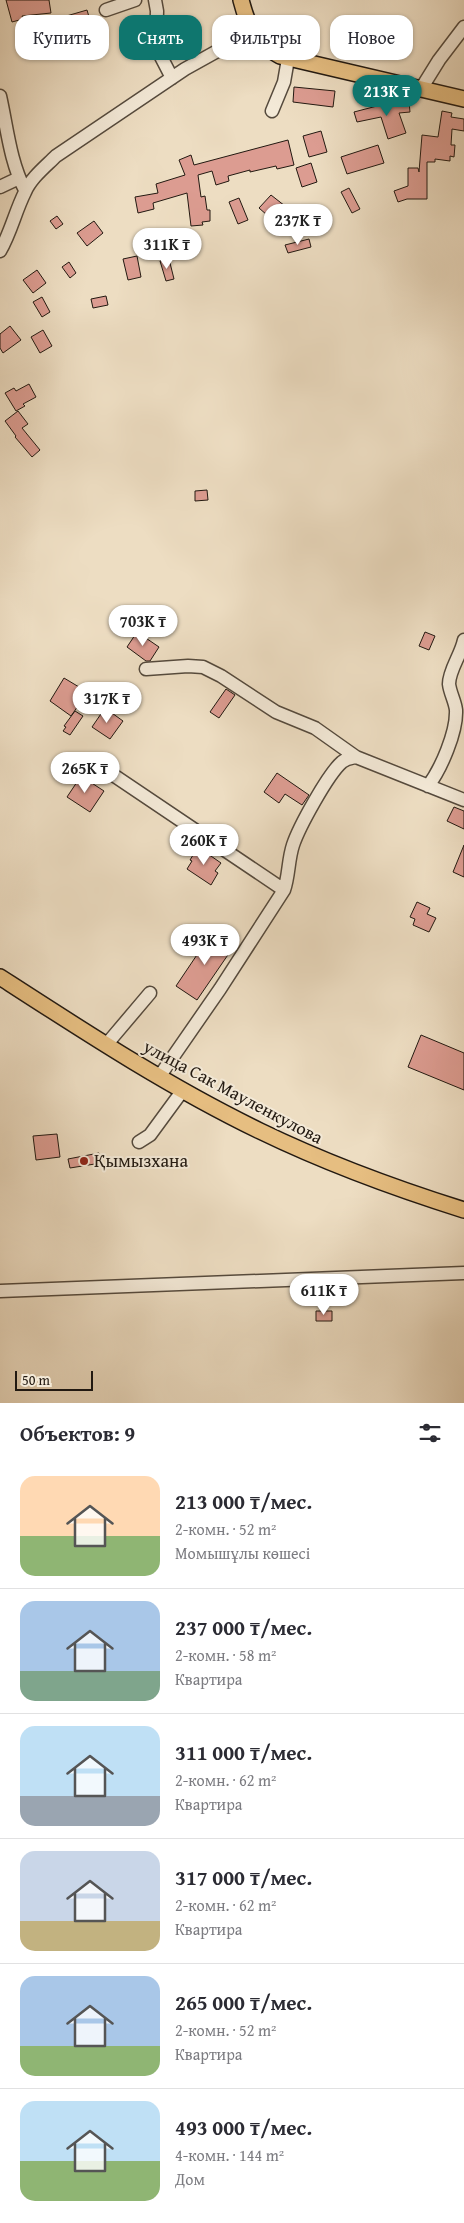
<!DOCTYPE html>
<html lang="ru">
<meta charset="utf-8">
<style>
:root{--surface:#fff;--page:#f2f2f3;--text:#2b2b33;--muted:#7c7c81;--line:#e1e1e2;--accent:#0f766e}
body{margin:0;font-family:"Gentium Book Plus",serif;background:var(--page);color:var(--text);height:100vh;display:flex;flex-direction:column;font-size:19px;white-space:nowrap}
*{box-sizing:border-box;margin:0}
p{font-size:16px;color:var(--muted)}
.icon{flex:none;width:28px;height:28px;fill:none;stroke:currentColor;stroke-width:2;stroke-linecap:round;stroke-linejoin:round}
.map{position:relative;height:1403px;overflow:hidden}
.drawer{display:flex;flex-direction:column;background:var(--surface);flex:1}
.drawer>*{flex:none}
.banner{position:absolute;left:15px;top:15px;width:435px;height:45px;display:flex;gap:10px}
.scale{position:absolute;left:15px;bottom:12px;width:78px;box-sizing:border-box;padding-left:5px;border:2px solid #221911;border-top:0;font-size:14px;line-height:18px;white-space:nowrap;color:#221911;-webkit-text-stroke:4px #f3e9d7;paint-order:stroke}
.price{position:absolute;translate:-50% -42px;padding:0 11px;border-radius:18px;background:#fff;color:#222;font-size:16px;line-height:32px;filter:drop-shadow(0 1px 2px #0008)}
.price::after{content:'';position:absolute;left:50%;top:30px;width:15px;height:11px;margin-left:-8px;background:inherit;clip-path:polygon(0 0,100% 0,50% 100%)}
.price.selected{background:var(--accent);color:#fff}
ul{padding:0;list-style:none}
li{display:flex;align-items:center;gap:15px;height:125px;padding:0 20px}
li+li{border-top:1px solid var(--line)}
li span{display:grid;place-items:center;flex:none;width:140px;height:100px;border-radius:15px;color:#555}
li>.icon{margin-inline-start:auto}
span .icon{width:60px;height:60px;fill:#fffc;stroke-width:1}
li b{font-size:21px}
h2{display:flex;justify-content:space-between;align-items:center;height:60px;padding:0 20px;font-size:21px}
.chip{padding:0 18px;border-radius:15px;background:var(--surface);box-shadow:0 1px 4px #0004;font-size:18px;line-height:45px}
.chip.selected{background:var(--accent);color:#fff}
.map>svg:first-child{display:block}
.building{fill:#dc9c91;stroke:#221911}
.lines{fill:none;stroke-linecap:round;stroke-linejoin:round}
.minor-casing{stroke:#554a3d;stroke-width:15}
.major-casing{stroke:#221911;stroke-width:18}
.minor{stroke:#f3e9d7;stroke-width:12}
.major{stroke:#e6be81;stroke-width:15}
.poi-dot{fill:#8f2418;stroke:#f3e9d7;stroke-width:2}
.labels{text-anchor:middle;stroke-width:4;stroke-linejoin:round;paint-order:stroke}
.street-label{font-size:18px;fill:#221911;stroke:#f3e9d7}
.poi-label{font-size:18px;fill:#221911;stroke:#f3e9d7;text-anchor:start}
</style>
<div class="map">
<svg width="464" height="1403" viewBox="0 0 464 1403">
<rect width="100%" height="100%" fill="#edddc2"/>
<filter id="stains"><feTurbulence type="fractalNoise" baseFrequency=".004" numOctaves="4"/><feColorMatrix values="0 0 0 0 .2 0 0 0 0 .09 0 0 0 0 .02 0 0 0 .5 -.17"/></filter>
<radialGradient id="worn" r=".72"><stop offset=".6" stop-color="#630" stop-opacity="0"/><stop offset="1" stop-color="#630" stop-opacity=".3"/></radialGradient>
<path class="building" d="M 6,0 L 49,0 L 51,13 L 22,16 L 23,19 L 12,22 Z
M 87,10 L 94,34 L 70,41 L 63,17 Z
M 294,87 L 335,91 L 333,107 L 293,102 Z
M 409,102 L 410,112 L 399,113 L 406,133 L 388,139 L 381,117 L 357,122 L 354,112 L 377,106 Z
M 442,111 L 452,113 L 451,117 L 464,119 L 464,131 L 452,129 L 451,145 L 455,145 L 454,157 L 450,156 L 450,161 L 435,159 L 435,162 L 427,162 L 427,199 L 407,199 L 398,202 L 394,191 L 408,186 L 408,168 L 418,168 L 419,172 L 422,135 L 438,137 Z
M 321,131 L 327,152 L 309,157 L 303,136 Z
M 288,140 L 294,165 L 277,169 L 276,166 L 250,172 L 250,170 L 228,176 L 229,181 L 216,185 L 212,171 L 198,175 L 201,197 L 205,196 L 207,210 L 210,210 L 210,221 L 202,222 L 203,225 L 191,226 L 187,193 L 153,203 L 154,209 L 138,213 L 135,197 L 158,193 L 156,184 L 185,175 L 179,160 L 191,155 L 194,165 Z
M 378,145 L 384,163 L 347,174 L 341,157 Z
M 311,163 L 317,182 L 302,187 L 296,168 Z
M 349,188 L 360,209 L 352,213 L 341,192 Z
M 271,195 L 285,206 L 275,217 L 270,212 L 267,215 L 259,208 Z
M 239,198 L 248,220 L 238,224 L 229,202 Z
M 57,216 L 63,224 L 56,229 L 50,221 Z
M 94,221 L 103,233 L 87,246 L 77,233 Z
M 309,239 L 311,247 L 288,253 L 285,245 Z
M 137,256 L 141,277 L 128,280 L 123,259 Z
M 169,259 L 174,279 L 166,281 L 160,261 Z
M 69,262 L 76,273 L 70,278 L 62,267 Z
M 37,270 L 46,283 L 33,293 L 23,280 Z
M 106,296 L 108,305 L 93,308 L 91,299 Z
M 42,297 L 50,312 L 42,317 L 33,302 Z
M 10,326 L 21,340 L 3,353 L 0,348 L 0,334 Z
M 43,330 L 52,346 L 40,353 L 31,337 Z
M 29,384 L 36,397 L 23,404 L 25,406 L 16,411 L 5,393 L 14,388 L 16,391 Z
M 18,411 L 28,424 L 22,428 L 40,450 L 32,457 L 15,437 L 16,436 L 5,421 Z
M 207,490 L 208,500 L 195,501 L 195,491 Z
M 137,632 L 159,647 L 150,661 L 146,661 L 127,647 Z
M 425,632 L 435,636 L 429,650 L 419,646 Z
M 64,678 L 84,690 L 82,693 L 85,696 L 71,716 L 50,701 Z
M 226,689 L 235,695 L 219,718 L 210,712 Z
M 105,708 L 123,721 L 110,739 L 92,727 Z
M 75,711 L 83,716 L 70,735 L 63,731 L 66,727 L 64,726 Z
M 277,773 L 309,795 L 302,805 L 285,794 L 279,803 L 264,792 Z
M 81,776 L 104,791 L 90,812 L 67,797 Z
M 454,807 L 464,811 L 464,829 L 447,821 Z
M 464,845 L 464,877 L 453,872 Z
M 198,847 L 221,863 L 215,871 L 218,873 L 211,885 L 187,869 L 192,861 L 190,860 Z
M 417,902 L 430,908 L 427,914 L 436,918 L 429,932 L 413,925 L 415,919 L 410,917 Z
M 213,931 L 234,946 L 197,1000 L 176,986 Z
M 421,1035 L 464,1053 L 464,1090 L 408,1067 Z
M 57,1134 L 60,1157 L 36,1160 L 33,1136 Z
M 99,1153 L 101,1163 L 70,1168 L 68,1159 Z
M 316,1311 L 332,1311 L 332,1321 L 316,1321 Z"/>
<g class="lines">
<defs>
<path id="minor" d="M 155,0 L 157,11 L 156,47 L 172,78
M 106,10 L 135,0
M 421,89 L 439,60 L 464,27
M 0,96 C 7,127 10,162 25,190
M 272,111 L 284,82 L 288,59
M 0,187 L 19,178
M 0,251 C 11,232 15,212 25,192 C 31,178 45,167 56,156 L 185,69 L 221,49 L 258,41
M 146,669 L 188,666 L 203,667 L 221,676 L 276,712 L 315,728 L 356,757 L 464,800
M 91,760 L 284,890
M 428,786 C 441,769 457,732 456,710 C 455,701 450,693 449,684 C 449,670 461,655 464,640
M 106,1045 L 150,993
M 159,1077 L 220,989 L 284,890 C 289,876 288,860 293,845 C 299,827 328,774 342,762 C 347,758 351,758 356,757
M 139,1142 L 150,1135 L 183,1090
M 0,1291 L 464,1273"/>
<path id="major" d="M 241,0 C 248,27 255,42 280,56 L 464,99
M 0,977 C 85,1032 169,1087 260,1131 C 326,1163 394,1188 464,1210"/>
</defs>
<use href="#minor" class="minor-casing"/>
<use href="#major" class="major-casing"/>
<use href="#minor" class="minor"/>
<use href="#major" class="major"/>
</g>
<circle class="poi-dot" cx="84" cy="1161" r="5"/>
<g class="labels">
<g class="street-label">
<text transform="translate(233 1092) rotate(28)" y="6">улица Сак Мауленкулова</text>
</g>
<g class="poi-label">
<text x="94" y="1167">Қымызхана</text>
</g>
</g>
<rect width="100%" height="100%" filter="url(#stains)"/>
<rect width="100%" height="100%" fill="url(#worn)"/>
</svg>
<div class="scale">50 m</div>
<b class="price selected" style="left:387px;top:117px">213K ₸</b>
<b class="price" style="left:298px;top:246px">237K ₸</b>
<b class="price" style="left:167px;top:270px">311K ₸</b>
<b class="price" style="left:143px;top:647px">703K ₸</b>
<b class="price" style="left:107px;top:724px">317K ₸</b>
<b class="price" style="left:85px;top:794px">265K ₸</b>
<b class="price" style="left:204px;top:866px">260K ₸</b>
<b class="price" style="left:205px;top:966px">493K ₸</b>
<b class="price" style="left:324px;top:1316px">611K ₸</b>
<div class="banner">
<a class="chip">Купить</a>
<a class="chip selected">Снять</a>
<a class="chip">Фильтры</a>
<a class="chip">Новое</a>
</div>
</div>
<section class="drawer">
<h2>Объектов: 9<svg class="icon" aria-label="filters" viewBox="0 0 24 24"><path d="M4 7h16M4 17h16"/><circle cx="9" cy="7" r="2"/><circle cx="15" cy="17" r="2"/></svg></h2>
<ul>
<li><span style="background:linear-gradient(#ffd9b3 60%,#8fb573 0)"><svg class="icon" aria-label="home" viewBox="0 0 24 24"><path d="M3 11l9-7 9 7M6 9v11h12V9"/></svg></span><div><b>213 000 ₸/мес.</b><p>2-комн. · 52 m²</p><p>Момышұлы көшесі</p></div></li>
<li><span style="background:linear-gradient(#a9c7e8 70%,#7fa58c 0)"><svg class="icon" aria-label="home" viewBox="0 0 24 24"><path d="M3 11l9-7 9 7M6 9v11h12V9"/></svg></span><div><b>237 000 ₸/мес.</b><p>2-комн. · 58 m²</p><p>Квартира</p></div></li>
<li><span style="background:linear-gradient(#bfe0f5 70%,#9aa5b1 0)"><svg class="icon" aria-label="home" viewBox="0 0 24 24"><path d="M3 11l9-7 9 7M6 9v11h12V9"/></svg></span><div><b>311 000 ₸/мес.</b><p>2-комн. · 62 m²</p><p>Квартира</p></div></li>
<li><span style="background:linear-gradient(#c9d6e8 70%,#c2b280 0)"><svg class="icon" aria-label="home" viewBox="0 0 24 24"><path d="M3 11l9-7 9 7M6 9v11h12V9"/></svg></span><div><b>317 000 ₸/мес.</b><p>2-комн. · 62 m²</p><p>Квартира</p></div></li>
<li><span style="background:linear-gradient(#a9c7e8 70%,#8fb573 0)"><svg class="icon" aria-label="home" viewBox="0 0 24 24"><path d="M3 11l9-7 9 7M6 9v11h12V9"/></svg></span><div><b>265 000 ₸/мес.</b><p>2-комн. · 52 m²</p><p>Квартира</p></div></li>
<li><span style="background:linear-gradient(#bfe0f5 60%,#8fb573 0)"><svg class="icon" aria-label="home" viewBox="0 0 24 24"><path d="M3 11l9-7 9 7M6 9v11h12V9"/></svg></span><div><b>493 000 ₸/мес.</b><p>4-комн. · 144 m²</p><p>Дом</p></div></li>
</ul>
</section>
